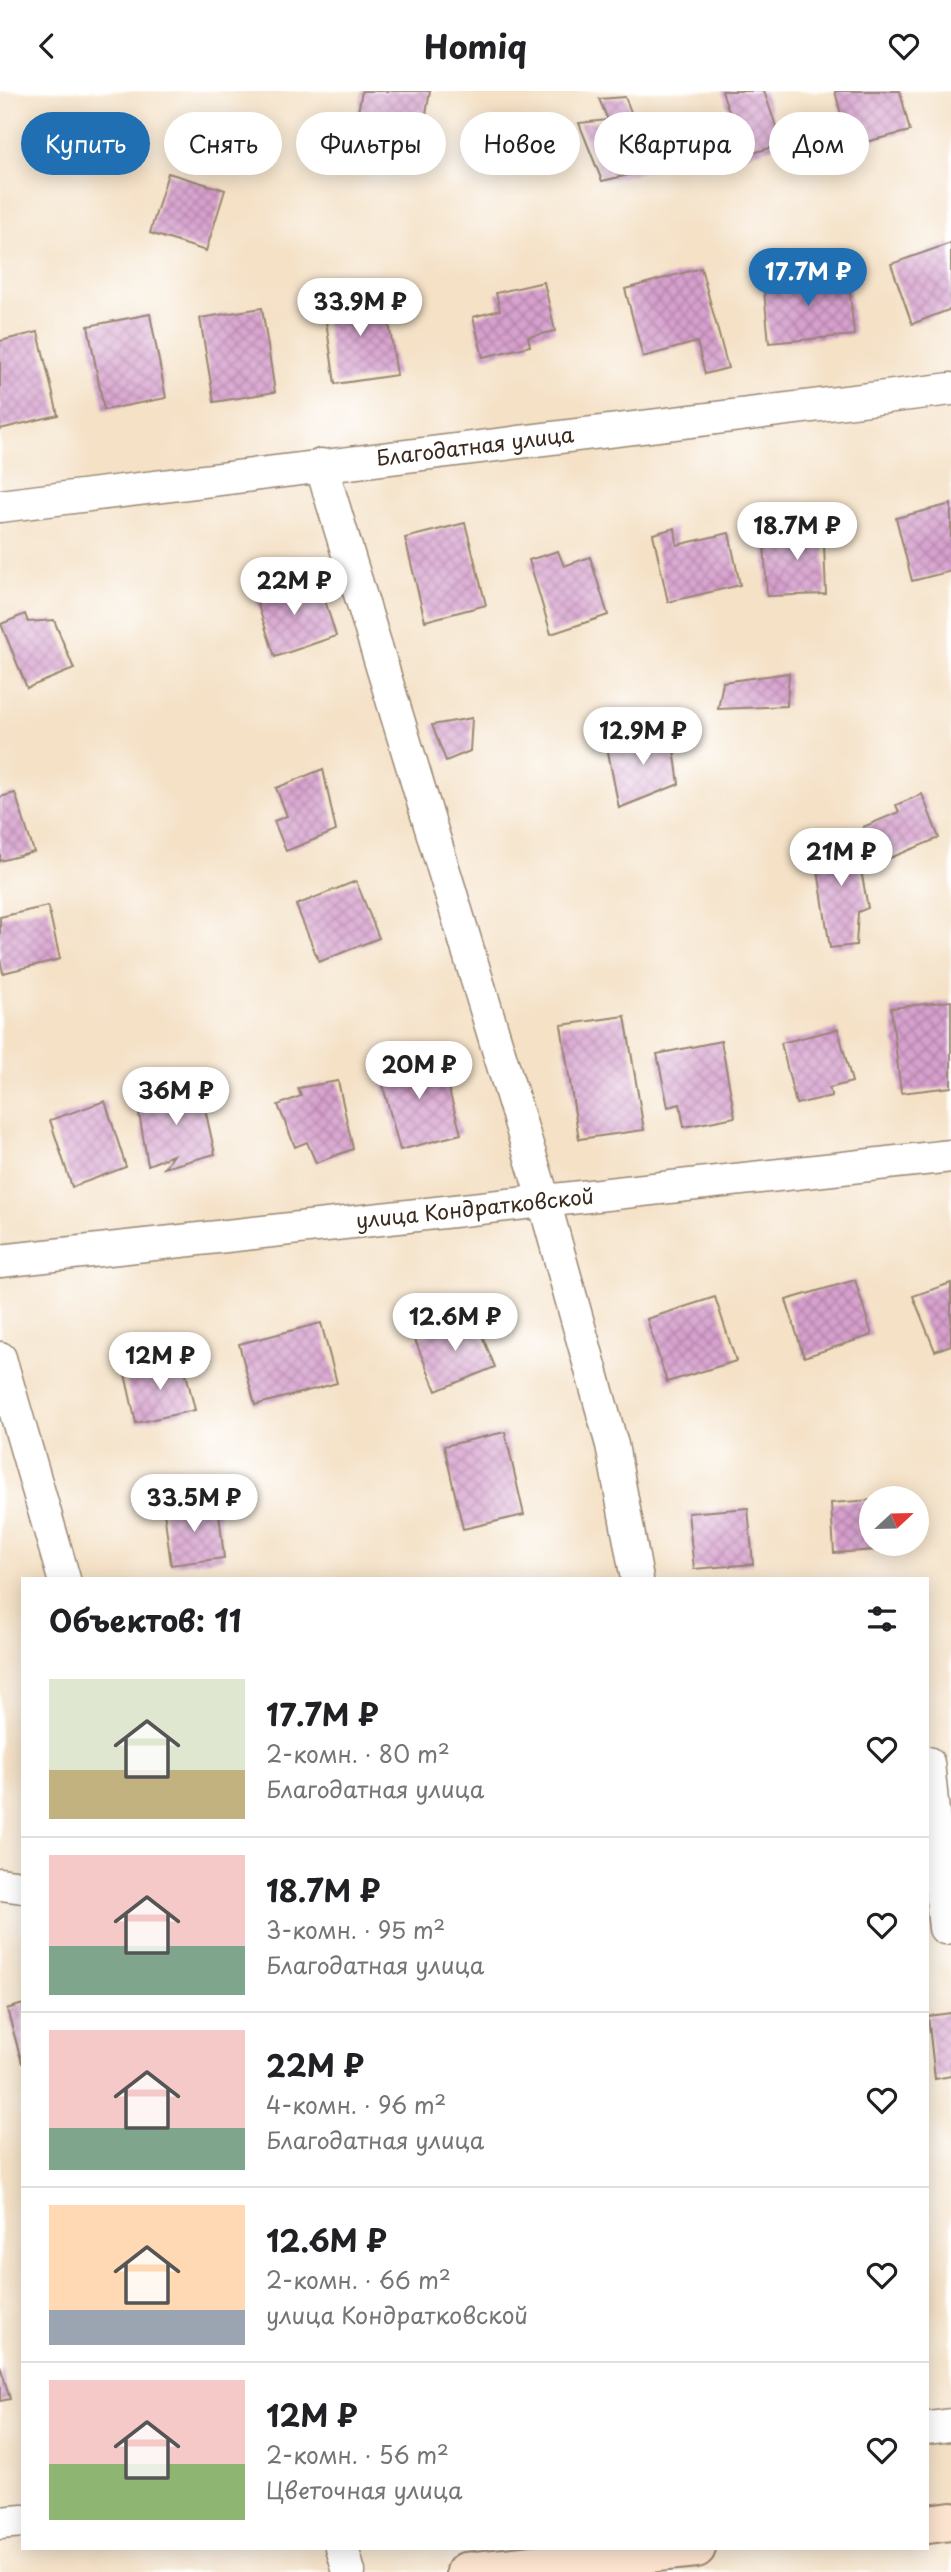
<!DOCTYPE html>
<html lang="ru">
<meta charset="utf-8">
<style>
:root{--surface:#fff;--page:#f6f6f6;--text:#202124;--muted:#757577;--line:#e0e0e0;--accent:#1f6fb2}
body{margin:0;font-family:"Playpen Sans",sans-serif;background:var(--page);color:var(--text);height:100vh;display:flex;flex-direction:column;font-size:26px;white-space:nowrap}
*{box-sizing:border-box;margin:0}
p{font-size:23px;color:var(--muted)}
.icon{flex:none;width:38px;height:38px;fill:none;stroke:currentColor;stroke-width:2;stroke-linecap:round;stroke-linejoin:round}
.map{position:relative;flex:1;overflow:hidden}
.panel{position:absolute;left:21px;top:1486px;width:908px;height:973px;display:flex;flex-direction:column;background:var(--surface);border-radius:0px;box-shadow:0 4px 18px #0003}
.panel>*{flex:none}
.guide{position:absolute;left:21px;top:21px;width:910px;height:63px;display:flex;gap:14px}
.needle{width:46px;rotate:68deg}
.controls{position:absolute;left:859px;top:1395px;display:grid;gap:14px}
.controls a{display:grid;place-items:center;width:70px;height:70px;border-radius:50%;background:var(--surface);box-shadow:0 4px 18px #0003;font-size:35px}
.price{position:absolute;translate:-50% -60px;padding:0 16px;border-radius:24px;background:#fff;color:#222;font-size:23px;line-height:46px;filter:drop-shadow(0 2px 4px #0008)}
.price::after{content:'';position:absolute;left:50%;top:42px;width:21px;height:16px;margin-left:-10px;background:inherit;clip-path:polygon(0 0,100% 0,50% 100%)}
.price.selected{background:var(--accent);color:#fff}
ul{padding:0;list-style:none}
li{display:flex;align-items:center;gap:21px;height:175px;padding:0 28px}
li+li{border-top:2px solid var(--line)}
li span{display:grid;place-items:center;flex:none;width:196px;height:140px;border-radius:0px;color:#555}
li>.icon{margin-inline-start:auto}
span .icon{width:84px;height:84px;fill:#fffc;stroke-width:1}
li b{font-size:30px}
h2{display:flex;justify-content:space-between;align-items:center;height:84px;padding:0 28px;font-size:30px}
.tag{padding:0 24px;border-radius:32px;background:var(--surface);box-shadow:0 4px 18px #0003;font-size:24px;line-height:63px}
.tag.selected{background:var(--accent);color:#fff}
header{display:flex;justify-content:space-between;align-items:center;height:91px;padding:0 28px;background:var(--surface);font-size:32px;font-weight:700}
.map>svg:first-child{display:block}
.building{fill:url(#building-cross-hatch)}
.lines{fill:none;stroke-linecap:round;stroke-linejoin:round}
.street-casing{stroke:#988672;stroke-width:35}
.secondary-casing{stroke:#988672;stroke-width:42}
.street{stroke:#fff;stroke-width:32}
.secondary{stroke:#fde4d0;stroke-width:38}
.labels{text-anchor:middle;stroke-width:5;stroke-linejoin:round;paint-order:stroke}
.street-label{font-size:21px;fill:#3b2a1e;stroke:#fff}
</style>
<header><svg class="icon" aria-label="back" viewBox="0 0 24 24"><path d="M15 5l-7 7 7 7"/></svg>Homiq<svg class="icon" aria-label="heart" viewBox="0 0 24 24"><path d="M12 20l-8-8c-3-5 5-10 8-4 3-6 11-1 8 4z"/></svg></header>
<div class="map">
<svg width="951" height="2481" viewBox="0 0 951 2481">
<defs>
<pattern id="building-cross-hatch" width="8" height="8" patternUnits="userSpaceOnUse" patternTransform="scale(1.75)"><rect width="8" height="8" fill="#d7a0ce"/><path d="M0 0l8 8M0 8l8-8" fill="none" stroke="#b083a7"/></pattern>
</defs>
<rect width="100%" height="100%" fill="#fff"/>
<filter id="ink" filterUnits="userSpaceOnUse"><feTurbulence type="fractalNoise" baseFrequency=".0143" numOctaves="2"/><feDisplacementMap in="SourceGraphic" scale="14" xChannelSelector="R" yChannelSelector="G"/><feConvolveMatrix kernelMatrix="1 2 1 2 8 2 1 2 1" color-interpolation-filters="sRGB"/></filter>
<filter id="wash" filterUnits="userSpaceOnUse"><feTurbulence type="fractalNoise" baseFrequency=".00686" numOctaves="4" result="noise"/><feDisplacementMap in="SourceGraphic" scale="28" xChannelSelector="R" yChannelSelector="G"/><feGaussianBlur stdDeviation="1.57" result="paint"/><feColorMatrix in="noise" values="0 0 0 0 0 0 0 0 0 0 0 0 0 0 0 0 0 1.4 0 .05"/><feComposite in="paint" operator="in"/></filter>
<g filter="url(#wash)">
<rect width="100%" height="100%" fill="#f4e1c6"/>
<g id="blocks">
<path class="building" d="M 362,0 L 430,0 L 420,58 L 353,47 Z
M 722,0 L 764,0 L 782,53 L 744,65 Z
M 835,0 L 900,0 L 910,40 L 849,55 Z
M 625,6 L 654,78 L 602,90 L 579,32 L 608,29 L 599,8 Z
M 168,82 L 225,99 L 206,160 L 150,142 Z
M 951,152 L 951,218 L 912,233 L 891,173 Z
M 701,177 L 728,277 L 705,283 L 697,251 L 643,266 L 625,198 Z
M 848,182 L 854,244 L 769,252 L 763,190 Z
M 544,191 L 555,240 L 528,246 L 530,255 L 483,266 L 473,226 L 500,219 L 496,202 Z
M 384,200 L 397,284 L 335,293 L 323,209 Z
M 262,217 L 275,301 L 214,311 L 200,227 Z
M 150,223 L 166,307 L 104,319 L 88,235 Z
M 38,241 L 58,324 L 0,338 L 0,250 Z
M 951,413 L 951,480 L 912,490 L 896,427 Z
M 823,430 L 826,503 L 767,505 L 764,450 L 789,448 L 795,431 Z
M 465,432 L 486,514 L 425,530 L 405,447 Z
M 675,437 L 677,454 L 729,442 L 740,494 L 668,511 L 653,443 Z
M 558,460 L 564,475 L 590,466 L 608,524 L 551,543 L 529,469 Z
M 277,489 L 283,505 L 320,493 L 336,545 L 275,566 L 252,496 Z
M 25,523 L 28,531 L 54,529 L 74,578 L 27,597 L 1,533 Z
M 789,582 L 787,615 L 718,618 L 723,591 Z
M 472,627 L 470,660 L 446,670 L 432,634 Z
M 671,637 L 679,693 L 619,717 L 607,656 Z
M 323,678 L 336,740 L 286,760 L 274,730 L 287,725 L 276,697 Z
M 15,702 L 34,761 L 0,770 L 0,706 Z
M 922,703 L 939,747 L 878,772 L 863,736 L 899,721 L 896,714 Z
M 813,747 L 855,747 L 868,817 L 858,821 L 856,854 L 830,857 Z
M 356,790 L 379,847 L 319,871 L 296,814 Z
M 48,815 L 60,868 L 3,882 L 0,868 L 0,826 Z
M 951,910 L 951,996 L 901,1002 L 891,917 Z
M 625,925 L 644,1039 L 579,1048 L 561,934 Z
M 838,938 L 852,991 L 829,997 L 832,1005 L 796,1013 L 781,952 Z
M 721,950 L 735,1026 L 684,1036 L 680,1013 L 668,1016 L 657,963 Z
M 438,960 L 461,1043 L 400,1059 L 378,976 Z
M 338,990 L 353,1058 L 316,1072 L 307,1051 L 295,1056 L 278,1014 L 301,1005 L 298,997 Z
M 200,995 L 215,1063 L 164,1077 L 173,1064 L 148,1074 L 137,1011 Z
M 105,1010 L 126,1076 L 72,1096 L 50,1029 Z
M 855,1189 L 872,1244 L 804,1266 L 786,1209 Z
M 951,1192 L 951,1254 L 935,1260 L 913,1205 Z
M 715,1206 L 736,1270 L 667,1291 L 647,1228 Z
M 474,1225 L 495,1276 L 436,1300 L 415,1249 Z
M 321,1232 L 337,1292 L 255,1314 L 239,1253 Z
M 183,1270 L 195,1319 L 136,1332 L 125,1283 Z
M 505,1341 L 524,1424 L 463,1438 L 444,1355 Z
M 872,1409 L 872,1452 L 889,1452 L 889,1458 L 834,1462 L 831,1412 Z
M 218,1413 L 224,1467 L 171,1474 L 164,1420 Z
M 748,1417 L 753,1473 L 694,1478 L 688,1422 Z
M 23,1913 L 23,1972 L 22,1972 L 7,1918 Z
M 951,1922 L 951,1985 L 935,1988 L 928,1925 Z
M 0,2274 L 10,2308 L 0,2310 Z"/>
</g>
</g>
<g filter="url(#ink)">
<use href="#blocks" fill-opacity="0" stroke="#988672" stroke-width="2"/>
<g class="lines">
<defs>
<path id="street" d="M 321,374 L 544,1110 L 612,1354 L 637,1488
M 0,415 L 951,298
M 0,1170 L 951,1065
M 0,1267 L 64,1488
M 928,1672 L 945,1837
M 0,1793 L 23,1796
M 928,2337 L 951,2334
M 0,2432 L 23,2430
M 342,2457 L 349,2481"/>
<path id="secondary" d="M 928,2433 L 951,2430
M 466,2481 L 696,2457"/>
</defs>
<use href="#street" class="street-casing"/>
<use href="#secondary" class="secondary-casing"/>
<use href="#street" class="street"/>
<use href="#secondary" class="secondary"/>
</g>
</g>
<g class="labels">
<g class="street-label">
<text transform="translate(475 356) rotate(-7)" y="7">Благодатная улица</text>
<text transform="translate(475 1118) rotate(-6)" y="7">улица Кондратковской</text>
</g>
</g>
</svg>
<div class="controls">
<a><svg class="needle" viewBox="-14 -14 28 28"><path d="M0-13l5 13h-10z" fill="#e53935"/><path d="M0 13l5-13h-10z" fill="#757577"/></svg></a>
</div>
<b class="price selected" style="left:808px;top:217px">17.7M ₽</b>
<b class="price" style="left:360px;top:247px">33.9M ₽</b>
<b class="price" style="left:797px;top:471px">18.7M ₽</b>
<b class="price" style="left:294px;top:526px">22M ₽</b>
<b class="price" style="left:643px;top:676px">12.9M ₽</b>
<b class="price" style="left:841px;top:797px">21M ₽</b>
<b class="price" style="left:419px;top:1010px">20M ₽</b>
<b class="price" style="left:176px;top:1036px">36M ₽</b>
<b class="price" style="left:455px;top:1262px">12.6M ₽</b>
<b class="price" style="left:160px;top:1301px">12M ₽</b>
<b class="price" style="left:194px;top:1443px">33.5M ₽</b>
<div class="guide">
<a class="tag selected">Купить</a>
<a class="tag">Снять</a>
<a class="tag">Фильтры</a>
<a class="tag">Новое</a>
<a class="tag">Квартира</a>
<a class="tag">Дом</a>
</div>
<section class="panel">
<h2>Объектов: 11<svg class="icon" aria-label="filters" viewBox="0 0 24 24"><path d="M4 7h16M4 17h16"/><circle cx="9" cy="7" r="2"/><circle cx="15" cy="17" r="2"/></svg></h2>
<ul>
<li><span style="background:linear-gradient(#dfe7d0 65%,#c2b280 0)"><svg class="icon" aria-label="home" viewBox="0 0 24 24"><path d="M3 11l9-7 9 7M6 9v11h12V9"/></svg></span><div><b>17.7M ₽</b><p>2-комн. · 80 m²</p><p>Благодатная улица</p></div><svg class="icon" aria-label="heart" viewBox="0 0 24 24"><path d="M12 20l-8-8c-3-5 5-10 8-4 3-6 11-1 8 4z"/></svg></li>
<li><span style="background:linear-gradient(#f6c9c9 65%,#7fa58c 0)"><svg class="icon" aria-label="home" viewBox="0 0 24 24"><path d="M3 11l9-7 9 7M6 9v11h12V9"/></svg></span><div><b>18.7M ₽</b><p>3-комн. · 95 m²</p><p>Благодатная улица</p></div><svg class="icon" aria-label="heart" viewBox="0 0 24 24"><path d="M12 20l-8-8c-3-5 5-10 8-4 3-6 11-1 8 4z"/></svg></li>
<li><span style="background:linear-gradient(#f6c9c9 70%,#7fa58c 0)"><svg class="icon" aria-label="home" viewBox="0 0 24 24"><path d="M3 11l9-7 9 7M6 9v11h12V9"/></svg></span><div><b>22M ₽</b><p>4-комн. · 96 m²</p><p>Благодатная улица</p></div><svg class="icon" aria-label="heart" viewBox="0 0 24 24"><path d="M12 20l-8-8c-3-5 5-10 8-4 3-6 11-1 8 4z"/></svg></li>
<li><span style="background:linear-gradient(#ffd9b3 75%,#9aa5b1 0)"><svg class="icon" aria-label="home" viewBox="0 0 24 24"><path d="M3 11l9-7 9 7M6 9v11h12V9"/></svg></span><div><b>12.6M ₽</b><p>2-комн. · 66 m²</p><p>улица Кондратковской</p></div><svg class="icon" aria-label="heart" viewBox="0 0 24 24"><path d="M12 20l-8-8c-3-5 5-10 8-4 3-6 11-1 8 4z"/></svg></li>
<li><span style="background:linear-gradient(#f6c9c9 60%,#8fb573 0)"><svg class="icon" aria-label="home" viewBox="0 0 24 24"><path d="M3 11l9-7 9 7M6 9v11h12V9"/></svg></span><div><b>12M ₽</b><p>2-комн. · 56 m²</p><p>Цветочная улица</p></div><svg class="icon" aria-label="heart" viewBox="0 0 24 24"><path d="M12 20l-8-8c-3-5 5-10 8-4 3-6 11-1 8 4z"/></svg></li>
</ul>
</section>
</div>
